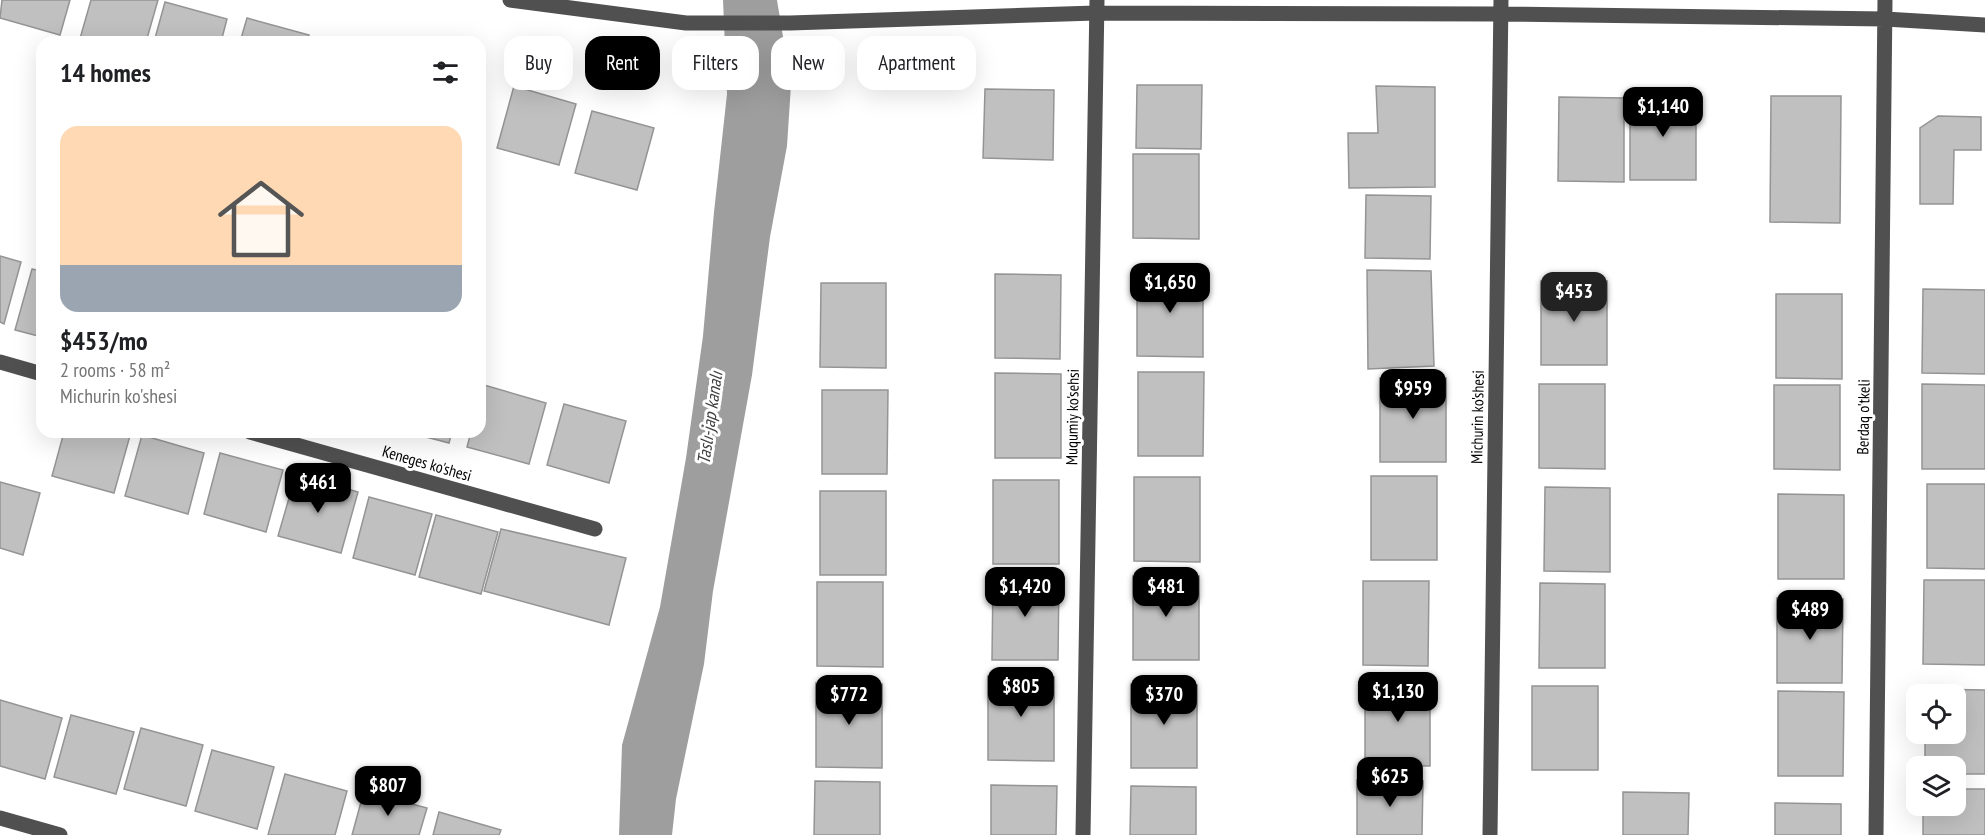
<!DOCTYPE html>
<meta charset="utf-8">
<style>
:root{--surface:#fff;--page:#f2f2f2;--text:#202124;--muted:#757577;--accent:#000}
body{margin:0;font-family:"PT Sans Narrow",sans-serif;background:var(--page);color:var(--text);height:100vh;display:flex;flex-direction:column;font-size:22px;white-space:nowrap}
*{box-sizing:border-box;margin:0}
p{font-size:20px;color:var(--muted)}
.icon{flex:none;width:33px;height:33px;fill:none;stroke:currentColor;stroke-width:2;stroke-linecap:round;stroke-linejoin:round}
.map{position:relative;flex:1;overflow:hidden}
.details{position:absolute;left:36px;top:36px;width:450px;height:402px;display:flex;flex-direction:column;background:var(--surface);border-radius:18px;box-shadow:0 6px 24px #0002}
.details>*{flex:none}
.hud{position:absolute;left:504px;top:36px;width:570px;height:54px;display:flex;gap:12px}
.fabs{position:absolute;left:1906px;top:684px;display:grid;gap:12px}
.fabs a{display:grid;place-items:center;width:60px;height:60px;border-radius:12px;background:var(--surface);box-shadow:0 6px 24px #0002;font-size:30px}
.price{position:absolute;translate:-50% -51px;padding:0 14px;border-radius:12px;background:var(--accent);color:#fff;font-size:20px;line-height:39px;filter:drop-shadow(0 2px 3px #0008)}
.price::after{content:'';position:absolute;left:50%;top:36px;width:18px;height:14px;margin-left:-9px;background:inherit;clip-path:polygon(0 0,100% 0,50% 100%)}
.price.on{background:#222;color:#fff}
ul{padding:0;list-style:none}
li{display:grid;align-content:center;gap:12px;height:318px;padding:0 24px}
li span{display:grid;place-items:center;height:186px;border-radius:18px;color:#555}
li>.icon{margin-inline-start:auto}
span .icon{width:108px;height:108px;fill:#fffc;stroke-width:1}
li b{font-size:26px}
h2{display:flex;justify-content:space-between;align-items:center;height:72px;padding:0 24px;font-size:26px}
.pill{padding:0 21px;border-radius:18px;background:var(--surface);box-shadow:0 6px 24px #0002;font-size:21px;line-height:54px}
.pill.on{background:var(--accent);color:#fff}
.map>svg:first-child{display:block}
.water{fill:#9e9e9e}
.building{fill:#c0c0c0;stroke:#949494;stroke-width:1.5}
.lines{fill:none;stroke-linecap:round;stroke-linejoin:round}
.minor{stroke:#505050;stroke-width:15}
.labels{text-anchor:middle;stroke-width:6;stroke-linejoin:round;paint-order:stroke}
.street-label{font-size:16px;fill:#000;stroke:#fff}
.water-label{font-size:18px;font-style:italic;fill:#3f3f3f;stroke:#fff}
</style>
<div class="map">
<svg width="1985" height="835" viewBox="0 0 1985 835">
<rect width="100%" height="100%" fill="#fff"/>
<path class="water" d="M 723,0 L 777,0 L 791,85 L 787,146 L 770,237 L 752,375 L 713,591 L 704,664 L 676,799 L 672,835 L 619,835 L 622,745 L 660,607 L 686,458 L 703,336 L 714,212 L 727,94 Z"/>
<path class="building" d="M 2,0 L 70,0 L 60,35 L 0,18 Z
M 91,0 L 158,0 L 146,42 L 79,42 Z
M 165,2 L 227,19 L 221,42 L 154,42 Z
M 247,18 L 309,35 L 307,42 L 240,42 Z
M 1137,85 L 1202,85 L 1201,149 L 1136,148 Z
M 514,86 L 576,104 L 559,165 L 497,148 Z
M 1376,86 L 1435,87 L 1435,187 L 1349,188 L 1348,133 L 1378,133 Z
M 985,89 L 1054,90 L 1053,160 L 983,158 Z
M 1630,95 L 1696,96 L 1696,180 L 1630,180 Z
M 1771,96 L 1841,96 L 1840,223 L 1770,222 Z
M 1559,97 L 1624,98 L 1624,182 L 1558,181 Z
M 592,111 L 654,128 L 637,190 L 575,173 Z
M 1938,116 L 1981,117 L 1981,150 L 1954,150 L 1953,204 L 1920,204 L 1920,128 Z
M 1133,154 L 1199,154 L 1199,239 L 1133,238 Z
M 1366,195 L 1431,196 L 1430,259 L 1365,258 Z
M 0,256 L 21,262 L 4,324 L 0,322 Z
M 32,269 L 42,271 L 42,337 L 15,330 Z
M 1367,270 L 1431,271 L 1434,366 L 1368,369 Z
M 1137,272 L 1203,272 L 1203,357 L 1137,356 Z
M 995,274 L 1061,275 L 1060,359 L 995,358 Z
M 1541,281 L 1607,281 L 1607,365 L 1541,365 Z
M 821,283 L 886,283 L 886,368 L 820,367 Z
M 1923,289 L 1985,290 L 1985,374 L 1922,373 Z
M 1776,294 L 1842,294 L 1842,379 L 1776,378 Z
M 1138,372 L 1204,372 L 1203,456 L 1138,456 Z
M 995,373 L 1061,374 L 1061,458 L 995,458 Z
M 1380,378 L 1446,378 L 1446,462 L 1380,462 Z
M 1539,384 L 1605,384 L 1605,469 L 1539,468 Z
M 1922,384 L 1985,385 L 1985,469 L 1922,469 Z
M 484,385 L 546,403 L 529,464 L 467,447 L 471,432 L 480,432 L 480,399 Z
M 1774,385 L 1840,385 L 1840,470 L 1774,469 Z
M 822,390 L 888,390 L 887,474 L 822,474 Z
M 564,404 L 626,421 L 609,483 L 547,465 Z
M 64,432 L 131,432 L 114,493 L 52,476 Z
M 407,432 L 452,432 L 449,443 Z
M 142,435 L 204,453 L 188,514 L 125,496 Z
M 220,453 L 283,470 L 266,532 L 204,514 Z
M 296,474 L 358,492 L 341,553 L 278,536 Z
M 1371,476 L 1437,476 L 1437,560 L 1371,560 Z
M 1134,477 L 1200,477 L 1200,562 L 1134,561 Z
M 993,480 L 1059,480 L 1059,564 L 993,564 Z
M 0,482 L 40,493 L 23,555 L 0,548 Z
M 1927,484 L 1985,484 L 1985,569 L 1927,568 Z
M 1545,487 L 1610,488 L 1610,572 L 1544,571 Z
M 820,491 L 886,491 L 886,575 L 820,575 Z
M 1778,494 L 1844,495 L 1844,579 L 1778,579 Z
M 369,497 L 432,514 L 415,575 L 353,558 Z
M 436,515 L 498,532 L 481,594 L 419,577 Z
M 501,529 L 626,558 L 609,625 L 484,591 Z
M 993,576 L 1059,577 L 1058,660 L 992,660 Z
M 1133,576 L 1199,576 L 1199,660 L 1133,660 Z
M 1924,580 L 1985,580 L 1985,665 L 1923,664 Z
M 1363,581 L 1429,581 L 1428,666 L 1363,665 Z
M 817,582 L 883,582 L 883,667 L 817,666 Z
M 1540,583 L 1605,584 L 1605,668 L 1539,668 Z
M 1777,598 L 1843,599 L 1842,683 L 1777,683 Z
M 988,676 L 1054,677 L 1054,761 L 988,760 Z
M 1365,681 L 1430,681 L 1430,766 L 1365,765 Z
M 816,683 L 882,684 L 882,768 L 816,767 Z
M 1131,684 L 1197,685 L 1197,768 L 1131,768 Z
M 1532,686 L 1598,686 L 1598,770 L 1532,770 Z
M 1925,689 L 1985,690 L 1985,774 L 1956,774 L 1956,766 L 1925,766 L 1925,734 L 1956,734 L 1956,694 L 1925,694 Z
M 1778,691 L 1844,692 L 1843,776 L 1778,776 Z
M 0,700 L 62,718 L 45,779 L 0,766 Z
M 71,715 L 134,732 L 116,794 L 54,777 Z
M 141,728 L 203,745 L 186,806 L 124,789 Z
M 212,750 L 274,767 L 257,829 L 195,811 Z
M 285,774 L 347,791 L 335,835 L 268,835 Z
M 1357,780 L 1423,781 L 1422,835 L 1357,835 Z
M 815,781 L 880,782 L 880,835 L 814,835 Z
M 991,785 L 1057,786 L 1056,835 L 991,835 Z
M 1131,786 L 1196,787 L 1196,835 L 1130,835 Z
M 1956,789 L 1985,789 L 1985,835 L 1923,835 L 1923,806 L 1956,806 Z
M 364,791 L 427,808 L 419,835 L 352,835 Z
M 1623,792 L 1689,793 L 1688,835 L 1623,835 Z
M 1775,803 L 1841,804 L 1841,835 L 1775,835 Z
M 439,812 L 501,830 L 499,835 L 433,835 Z"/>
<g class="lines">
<path class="minor" d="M 510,0 L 686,23 L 790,23 L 1096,13 L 1501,14 L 1885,19 L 1985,25
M 0,362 L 42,374
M 250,432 L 595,529
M 0,818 L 60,835
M 1083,835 L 1097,0
M 1490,835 L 1501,0
M 1876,835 L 1885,0"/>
</g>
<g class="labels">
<g class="street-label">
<text transform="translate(1072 417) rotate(-89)" y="6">Muqumiy ko'sehsi</text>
<text transform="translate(1477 417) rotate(-89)" y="6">Michurin ko'shesi</text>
<text transform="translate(1863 417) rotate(-89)" y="6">Berdaq o'tkeli</text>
<text transform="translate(427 463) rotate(16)" y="6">Keneges ko'shesi</text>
</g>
<g class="water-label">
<text transform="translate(710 418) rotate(-82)" y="6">Taslı-jap kanalı</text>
</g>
</g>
</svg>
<div class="fabs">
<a><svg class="icon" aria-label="locate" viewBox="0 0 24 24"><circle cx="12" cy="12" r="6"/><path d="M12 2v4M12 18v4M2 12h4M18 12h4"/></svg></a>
<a><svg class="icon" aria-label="layers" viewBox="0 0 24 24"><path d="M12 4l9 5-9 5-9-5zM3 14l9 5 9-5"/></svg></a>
</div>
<b class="price" style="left:1663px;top:138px">$1,140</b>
<b class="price" style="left:1170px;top:314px">$1,650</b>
<b class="price on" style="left:1574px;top:323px">$453</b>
<b class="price" style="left:1413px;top:420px">$959</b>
<b class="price" style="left:318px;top:514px">$461</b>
<b class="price" style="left:1025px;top:618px">$1,420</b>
<b class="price" style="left:1166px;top:618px">$481</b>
<b class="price" style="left:1810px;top:641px">$489</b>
<b class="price" style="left:1021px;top:718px">$805</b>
<b class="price" style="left:1398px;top:723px">$1,130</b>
<b class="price" style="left:849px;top:726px">$772</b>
<b class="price" style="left:1164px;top:726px">$370</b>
<b class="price" style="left:1390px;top:808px">$625</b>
<b class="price" style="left:388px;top:817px">$807</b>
<div class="hud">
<a class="pill">Buy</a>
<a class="pill on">Rent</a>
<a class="pill">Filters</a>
<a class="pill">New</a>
<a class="pill">Apartment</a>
</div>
<section class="details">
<h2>14 homes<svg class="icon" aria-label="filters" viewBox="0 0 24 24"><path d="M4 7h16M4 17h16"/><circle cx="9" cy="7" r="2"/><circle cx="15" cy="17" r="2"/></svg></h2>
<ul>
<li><span style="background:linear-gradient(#ffd9b3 75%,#9aa5b1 0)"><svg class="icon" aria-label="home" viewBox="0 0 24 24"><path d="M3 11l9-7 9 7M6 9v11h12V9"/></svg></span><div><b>$453/mo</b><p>2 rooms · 58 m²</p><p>Michurin ko'shesi</p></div></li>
</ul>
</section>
</div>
